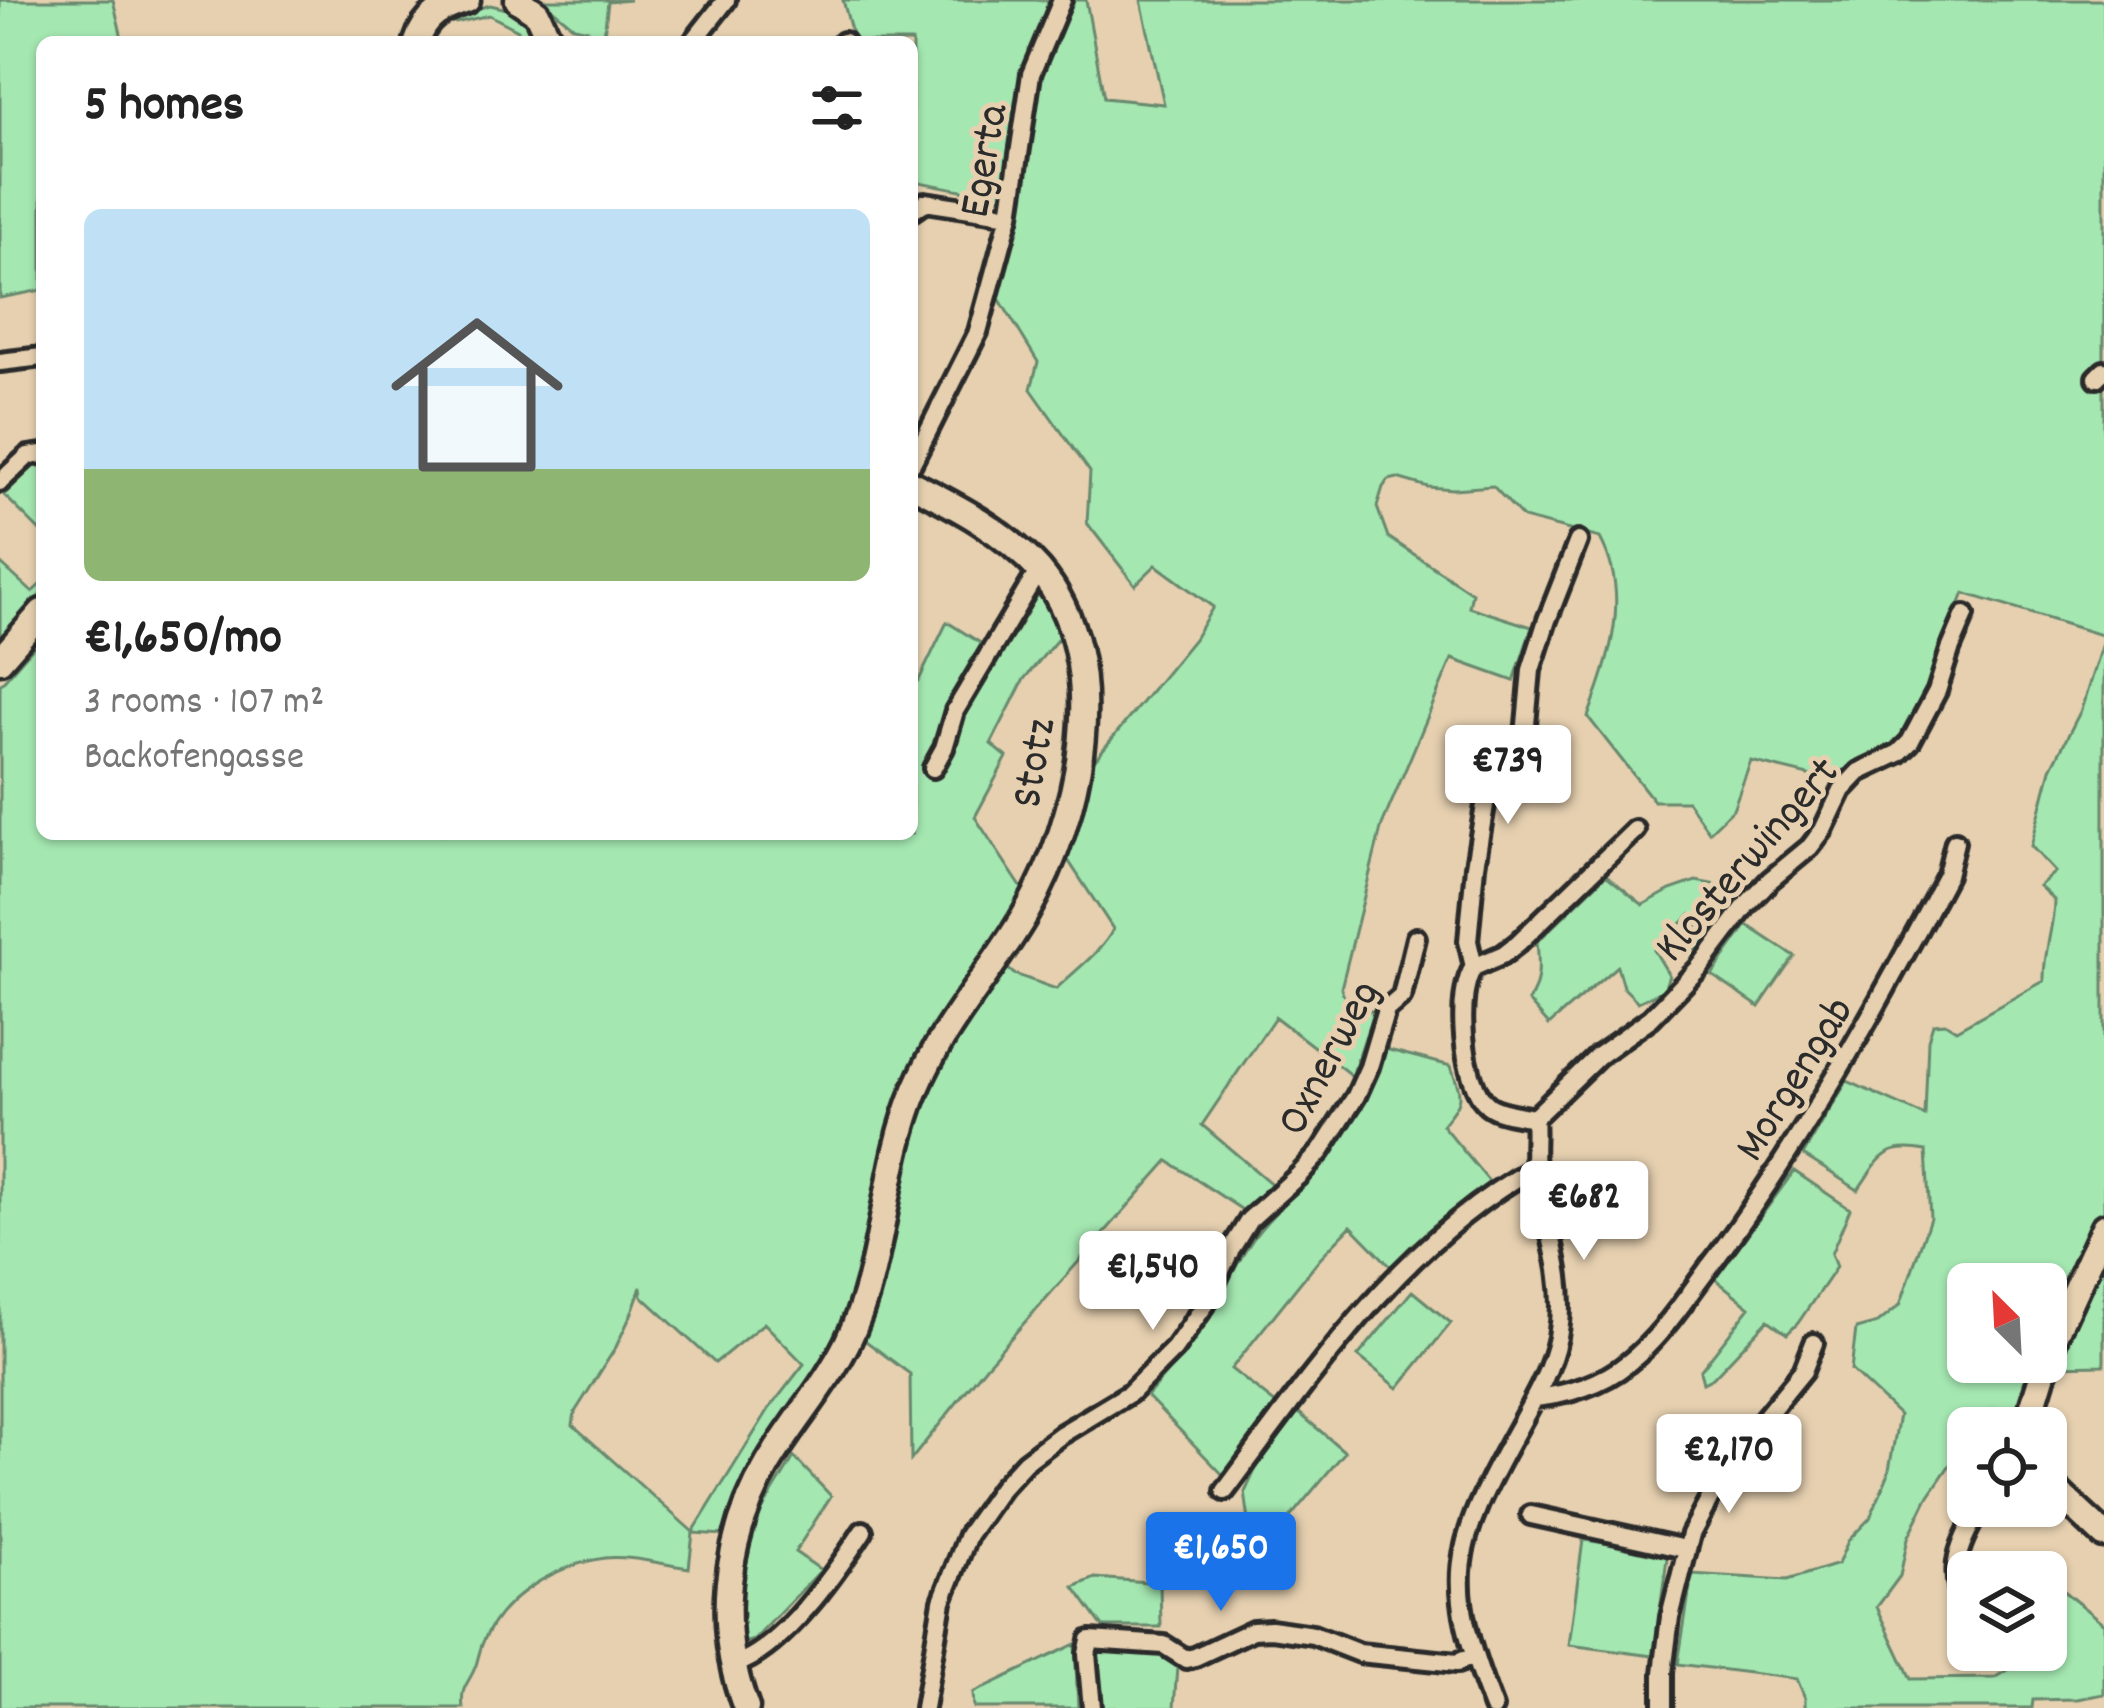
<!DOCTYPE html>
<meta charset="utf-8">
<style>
:root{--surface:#fff;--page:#f2f2f2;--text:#222;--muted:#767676;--accent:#1a73e8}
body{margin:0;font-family:Dekko,sans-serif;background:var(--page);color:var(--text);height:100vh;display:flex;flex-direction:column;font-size:45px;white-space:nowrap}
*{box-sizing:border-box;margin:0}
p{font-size:39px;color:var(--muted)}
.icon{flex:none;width:66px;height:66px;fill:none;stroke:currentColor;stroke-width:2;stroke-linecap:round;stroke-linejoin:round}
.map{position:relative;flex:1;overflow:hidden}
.details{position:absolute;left:36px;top:36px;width:882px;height:804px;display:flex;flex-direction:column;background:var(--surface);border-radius:18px;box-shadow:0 3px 9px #0004}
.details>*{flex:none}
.needle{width:78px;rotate:336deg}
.buttons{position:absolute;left:1947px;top:1263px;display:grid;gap:24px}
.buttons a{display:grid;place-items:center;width:120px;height:120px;border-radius:18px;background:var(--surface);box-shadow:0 3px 9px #0004;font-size:60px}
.price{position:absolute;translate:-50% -102px;padding:0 27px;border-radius:12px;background:#fff;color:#222;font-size:39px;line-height:78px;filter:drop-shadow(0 3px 6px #0008)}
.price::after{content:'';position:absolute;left:50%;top:72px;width:36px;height:27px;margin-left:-18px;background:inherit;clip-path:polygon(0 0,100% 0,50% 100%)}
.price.active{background:var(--accent);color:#fff}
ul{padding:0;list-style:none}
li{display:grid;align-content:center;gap:24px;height:636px;padding:0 48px}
li span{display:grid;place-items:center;height:372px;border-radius:18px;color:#555}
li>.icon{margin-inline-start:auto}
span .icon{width:216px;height:216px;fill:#fffc;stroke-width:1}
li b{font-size:51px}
h2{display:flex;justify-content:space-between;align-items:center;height:144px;padding:0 48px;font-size:51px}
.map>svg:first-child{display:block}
.green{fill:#a4e7b1;stroke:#68896e;stroke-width:3;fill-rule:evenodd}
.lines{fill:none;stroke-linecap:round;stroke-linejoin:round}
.street-casing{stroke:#2b2b2b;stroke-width:26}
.secondary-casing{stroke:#2b2b2b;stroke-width:33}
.street{stroke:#e6d0b0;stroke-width:16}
.secondary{stroke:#e6d0b0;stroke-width:24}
.labels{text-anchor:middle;stroke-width:10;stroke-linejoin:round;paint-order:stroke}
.street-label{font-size:45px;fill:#2b2b2b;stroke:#e6d0b0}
</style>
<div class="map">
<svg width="2104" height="1708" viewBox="0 0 2104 1708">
<rect width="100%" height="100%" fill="#e6d0b0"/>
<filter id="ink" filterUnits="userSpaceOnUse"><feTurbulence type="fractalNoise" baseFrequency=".00833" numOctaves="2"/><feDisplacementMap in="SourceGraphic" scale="24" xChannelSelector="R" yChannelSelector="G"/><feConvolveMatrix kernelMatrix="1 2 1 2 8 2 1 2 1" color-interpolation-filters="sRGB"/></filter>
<g filter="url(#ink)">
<path class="green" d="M 0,0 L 113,0 L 123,42 L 42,42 L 42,290 L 0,298 Z
M 541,0 L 630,0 L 608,2 L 603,42 L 586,42 L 588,30 L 574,27 Z
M 843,0 L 1086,0 L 1104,98 L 1164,104 L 1141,0 L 2104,0 L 2104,636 L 1964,593 L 1913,723 L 1897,747 L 1860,766 L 1816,777 L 1751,761 L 1733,809 L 1709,832 L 1687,801 L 1654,801 L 1588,717 C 1609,659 1632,597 1600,538 L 1523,518 L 1493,486 L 1453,489 L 1428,487 L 1397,478 L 1389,480 L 1383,487 L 1377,507 L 1388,537 L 1472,593 L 1469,607 L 1532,627 L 1514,681 L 1452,659 L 1382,825 L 1341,988 C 1344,1003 1359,1012 1374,1011 L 1352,1076 L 1275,1017 L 1202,1125 L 1274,1186 L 1247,1213 L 1168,1161 L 986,1366 L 911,1460 L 910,1374 L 863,1339 L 889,1246 L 908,1153 L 933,1076 L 1006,967 L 1014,974 L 1056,989 C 1075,970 1103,951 1113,929 L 1066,857 L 1075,831 L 1092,763 L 1194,639 L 1213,607 L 1156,565 L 1135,585 L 1087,523 L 1090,472 L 1031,389 L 1038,362 L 997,295 L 1017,220 L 1003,198 L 919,182 L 912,172 L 912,42 L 854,42 Z
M 490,5 C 519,11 526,14 537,42 L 519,42 L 518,30 L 489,15 L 456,23 L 446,18 Z
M 36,464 L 42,465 L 42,533 L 4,495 Z
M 0,563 L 32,592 L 42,583 L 42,593 L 0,642 Z
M 1035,595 L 1043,596 L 1061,635 L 1024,679 L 991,744 L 1007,757 L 975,817 L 1027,896 L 887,1164 L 862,1248 L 851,1300 L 826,1364 L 746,1482 L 725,1535 L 693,1533 L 689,1568 C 666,1565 628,1555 605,1558 C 557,1565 506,1594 485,1638 C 480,1647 479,1656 476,1665 C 469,1685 460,1685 463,1708 L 0,1708 L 0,685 L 42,637 L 42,834 L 912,834 L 912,685 L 919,680 L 947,622 L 998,654 ZM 641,1287 L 642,1296 L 715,1363 L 764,1323 L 804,1364 L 769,1409 L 693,1532 L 573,1425 L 575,1412 L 616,1347 L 631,1315 Z
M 2104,637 L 2104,1227 L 2029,1417 L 1993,1409 L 1976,1428 L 1968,1428 L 1968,1438 L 1928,1497 L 1908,1538 L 1900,1576 L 1877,1607 L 1911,1679 L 1994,1678 L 2009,1669 L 2014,1653 L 2046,1650 L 2046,1577 L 2104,1624 L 2104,1694 L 2077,1699 L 2033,1700 L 2032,1708 L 1805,1708 L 1805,1698 L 1797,1679 L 1678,1664 L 1692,1574 L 1787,1580 L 1838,1564 L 1848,1541 L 1870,1518 L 1888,1475 L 1899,1415 L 1851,1370 L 1856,1329 L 1878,1323 L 1900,1305 L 1930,1218 L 1926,1151 C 1884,1143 1880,1158 1858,1190 L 1803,1155 L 1847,1081 L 1925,1116 L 1928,1040 L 1933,1024 L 1945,1023 L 1956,1030 L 2044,981 C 2043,953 2054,928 2054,900 L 2039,886 L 2055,872 L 2031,846 L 2051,769 L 2081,710 ZM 1968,1284 L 2046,1284 L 2046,1362 L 1968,1362 Z
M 1606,875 L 1643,905 L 1670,890 L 1696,881 L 1727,887 L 1732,907 L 1703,951 L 1692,957 L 1701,932 L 1690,915 L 1654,950 L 1669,975 L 1664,990 L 1638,1002 L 1623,987 L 1617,966 L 1549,1025 L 1528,1001 C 1541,985 1539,962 1537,942 Z
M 1747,925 L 1794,956 L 1759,1007 L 1712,975 Z
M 1385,1049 L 1451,1066 C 1462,1098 1464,1098 1442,1125 L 1492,1185 L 1395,1271 L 1351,1226 L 1320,1258 L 1231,1369 L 1276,1404 L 1225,1477 L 1147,1396 C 1169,1371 1191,1345 1209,1316 C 1225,1289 1237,1261 1255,1236 C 1273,1211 1299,1193 1319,1169 C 1348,1134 1369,1092 1385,1049 Z
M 1794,1171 L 1850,1209 L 1831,1254 L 1836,1267 L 1798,1323 L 1787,1334 L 1768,1320 L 1713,1378 L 1703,1383 L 1700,1371 L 1750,1307 L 1715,1279 Z
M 2104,1234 L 2104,1365 L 2053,1366 Z
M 1412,1291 L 1451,1323 L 1398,1388 L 1358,1356 Z
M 1298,1412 L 1345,1452 L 1272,1539 L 1249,1521 L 1245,1492 L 1257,1466 Z
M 794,1457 L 831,1496 L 795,1552 L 821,1570 L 754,1640 L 743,1643 L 741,1587 L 757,1518 Z
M 1583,1540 L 1668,1551 L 1654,1656 L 1569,1645 Z
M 1095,1578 L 1160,1583 L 1161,1627 L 1103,1627 L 1074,1587 Z
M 1075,1644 L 1078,1708 L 974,1708 L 973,1693 Z
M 1097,1650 L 1153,1650 L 1177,1667 L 1174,1708 L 1097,1708 Z"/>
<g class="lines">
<defs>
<path id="street" d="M 693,42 L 726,0
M 843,42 L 844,42
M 912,211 L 925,202 L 1010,215
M 0,362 L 42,357
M 2097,378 L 2104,371
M 912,463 L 978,332 L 1010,215 L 1031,74 L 1062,0
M 0,482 L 28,456 L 42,454
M 933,768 L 944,748 L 955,711 L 1034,578 L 1041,573
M 1474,967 L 1504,954 L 1518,943 L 1635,830
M 1534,1118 L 1598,1056 L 1651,1018 L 1699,968 L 1748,903 L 1770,880 L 1810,847 L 1823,830 L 1842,790 L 1859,772 L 1899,753 L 1910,742 L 1937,691 L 1950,650 L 1965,615
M 1534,1118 C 1520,1115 1500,1114 1488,1105 C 1462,1085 1455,991 1474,967 L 1468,941 L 1475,866 L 1488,787 L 1515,760 L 1524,746 L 1531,670 L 1547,620 L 1578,541
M 1535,1398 C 1567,1395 1603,1384 1628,1363 C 1663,1336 1689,1293 1716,1258 C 1805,1137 1877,1007 1947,875 L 1955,842
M 1225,1491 C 1313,1373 1403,1241 1534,1168
M 1531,1515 L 1685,1549
M 1968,1624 C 1950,1567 1952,1558 1981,1506
M 1974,1650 L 1975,1656
M 733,1665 C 782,1651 836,1572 863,1531
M 924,1708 L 942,1601 L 968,1535 L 1001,1488 L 1025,1462 L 1062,1434 L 1130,1393 L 1174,1349 L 1205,1305 L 1231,1249 L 1249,1220 L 1299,1175 L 1321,1151 L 1356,1096 L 1369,1067 L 1386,1010 L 1402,996 L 1416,938
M 1092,1708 L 1087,1654 L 1090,1640 L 1164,1645 L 1186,1659 L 1195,1657 L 1253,1630 L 1271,1629 L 1313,1635 L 1359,1653 L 1457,1663 L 1473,1656
M 1493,1708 C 1443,1579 1451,1549 1517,1430 C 1534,1399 1551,1371 1558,1337 C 1569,1281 1547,1228 1536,1174 C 1532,1155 1536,1137 1534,1118
M 1663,1708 L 1663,1673 L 1670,1617 L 1691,1534 L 1731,1459 L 1803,1371 L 1814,1343"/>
<path id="secondary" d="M 518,0 L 537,13 L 550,42
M 417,42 C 425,16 442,8 467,0
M 0,660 L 42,612
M 2026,1428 L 2055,1334 L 2104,1227
M 2046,1481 L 2104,1535
M 746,1708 C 715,1626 724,1539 768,1464 C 793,1422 825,1387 847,1343 C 886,1264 882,1170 916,1089 C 943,1024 991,974 1026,913 C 1080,819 1116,660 1039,570 C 1004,531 958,507 912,484"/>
</defs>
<use href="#street" class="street-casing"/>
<use href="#secondary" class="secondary-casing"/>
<use href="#street" class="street"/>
<use href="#secondary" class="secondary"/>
</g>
</g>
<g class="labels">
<g class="street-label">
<text transform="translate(980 160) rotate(-80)" y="16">Egerta</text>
<text transform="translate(1030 762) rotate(-80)" y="16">Stotz</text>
<text transform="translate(1744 857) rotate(-49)" y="16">Klosterwingert</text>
<text transform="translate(1325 1056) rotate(-62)" y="16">Oxnerweg</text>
<text transform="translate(1791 1077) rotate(-58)" y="16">Morgengab</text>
</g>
</g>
</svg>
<div class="buttons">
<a><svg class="needle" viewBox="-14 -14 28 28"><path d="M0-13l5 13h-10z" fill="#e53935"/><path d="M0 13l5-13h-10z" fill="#767676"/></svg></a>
<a><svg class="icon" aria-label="locate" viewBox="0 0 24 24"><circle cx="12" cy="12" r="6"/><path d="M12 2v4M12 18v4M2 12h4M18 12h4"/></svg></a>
<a><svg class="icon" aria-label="layers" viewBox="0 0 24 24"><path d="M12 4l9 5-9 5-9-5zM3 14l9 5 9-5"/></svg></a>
</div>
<b class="price" style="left:1508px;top:827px">€739</b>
<b class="price" style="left:1584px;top:1263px">€682</b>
<b class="price" style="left:1153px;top:1333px">€1,540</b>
<b class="price" style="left:1729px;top:1516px">€2,170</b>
<b class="price active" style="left:1221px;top:1614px">€1,650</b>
<section class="details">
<h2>5 homes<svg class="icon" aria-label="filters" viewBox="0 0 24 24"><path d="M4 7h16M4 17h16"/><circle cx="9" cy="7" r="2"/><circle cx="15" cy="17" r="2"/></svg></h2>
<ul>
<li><span style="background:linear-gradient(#bfe0f5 70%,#8fb573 0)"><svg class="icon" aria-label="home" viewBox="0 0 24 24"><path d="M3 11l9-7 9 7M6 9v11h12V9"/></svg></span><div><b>€1,650/mo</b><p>3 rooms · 107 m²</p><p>Backofengasse</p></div></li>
</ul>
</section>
</div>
